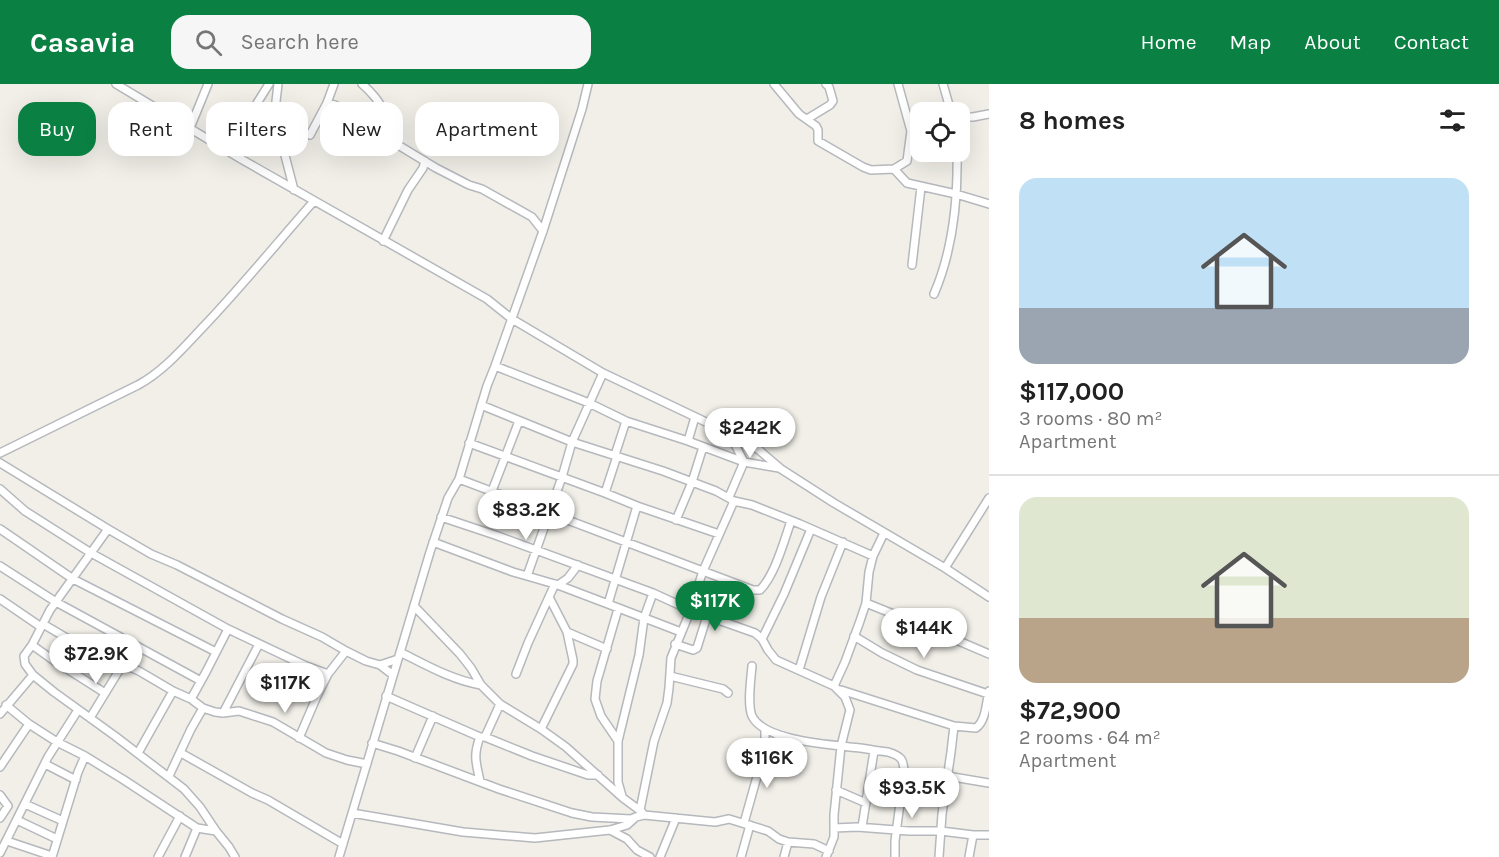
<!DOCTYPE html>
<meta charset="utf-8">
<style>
:root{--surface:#fff;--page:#f6f6f6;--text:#222;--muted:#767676;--line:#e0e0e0;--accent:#0b8043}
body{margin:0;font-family:Karla,sans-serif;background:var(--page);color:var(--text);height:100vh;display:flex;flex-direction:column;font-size:22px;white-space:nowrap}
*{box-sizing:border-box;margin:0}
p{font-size:20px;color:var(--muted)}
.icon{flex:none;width:33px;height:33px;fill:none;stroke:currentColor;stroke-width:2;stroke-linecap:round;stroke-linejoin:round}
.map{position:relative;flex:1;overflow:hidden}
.drawer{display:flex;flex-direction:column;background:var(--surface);width:510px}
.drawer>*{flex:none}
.guide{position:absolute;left:18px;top:18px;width:570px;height:54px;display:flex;gap:12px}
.buttons{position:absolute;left:910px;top:18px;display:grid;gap:12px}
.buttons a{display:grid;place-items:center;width:60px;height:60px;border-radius:12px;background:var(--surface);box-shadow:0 6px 24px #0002;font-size:30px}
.price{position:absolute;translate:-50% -51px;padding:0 14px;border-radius:21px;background:#fff;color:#222;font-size:20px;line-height:39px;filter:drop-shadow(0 2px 3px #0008)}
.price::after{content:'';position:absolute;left:50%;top:36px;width:18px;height:14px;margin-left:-9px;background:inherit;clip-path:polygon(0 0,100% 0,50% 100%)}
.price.current{background:var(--accent);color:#fff}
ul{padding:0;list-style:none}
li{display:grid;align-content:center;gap:12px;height:318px;padding:0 30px}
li+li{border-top:2px solid var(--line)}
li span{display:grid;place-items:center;height:186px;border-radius:18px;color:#555}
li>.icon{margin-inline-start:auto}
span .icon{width:108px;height:108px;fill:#fffc;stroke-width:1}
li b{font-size:26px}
h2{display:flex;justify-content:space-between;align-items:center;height:72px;padding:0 30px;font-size:26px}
.pill{padding:0 21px;border-radius:18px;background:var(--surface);box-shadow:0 6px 24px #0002;font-size:21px;line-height:54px}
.pill.current{background:var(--accent);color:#fff}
header{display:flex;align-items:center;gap:36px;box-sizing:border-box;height:84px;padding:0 30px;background:var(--accent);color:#fff}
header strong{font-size:28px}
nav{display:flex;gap:33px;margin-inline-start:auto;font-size:21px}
.search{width:420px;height:54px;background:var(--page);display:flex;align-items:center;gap:15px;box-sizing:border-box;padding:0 21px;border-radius:18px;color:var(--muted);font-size:22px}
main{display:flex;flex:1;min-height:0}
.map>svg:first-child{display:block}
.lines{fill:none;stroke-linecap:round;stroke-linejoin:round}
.minor-casing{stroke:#b5b8bc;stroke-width:10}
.minor{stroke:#fff;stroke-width:7}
</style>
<header>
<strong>Casavia</strong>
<div class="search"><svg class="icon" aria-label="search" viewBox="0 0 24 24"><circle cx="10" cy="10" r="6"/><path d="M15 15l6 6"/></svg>Search here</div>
<nav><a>Home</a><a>Map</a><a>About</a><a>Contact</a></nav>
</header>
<main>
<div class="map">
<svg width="989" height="773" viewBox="0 0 989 773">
<rect width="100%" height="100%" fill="#f1efe8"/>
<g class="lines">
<defs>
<path id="minor" d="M 116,0 L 241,75 L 487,215 L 512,235 L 603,289 L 729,349 L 759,366 L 781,385 L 834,419 L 945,484 L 989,513
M 278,0 L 275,26 L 276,37 L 294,106
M 334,0 L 327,19 L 335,21 L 375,47
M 362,0 C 368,5 382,19 383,28 C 384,34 378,41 375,47 L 436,84 L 469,101 L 482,105 L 532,133 L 543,147
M 774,0 L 799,30 L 816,42 L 818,46 L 818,57 L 863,83 L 871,86 L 894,85 L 907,99 L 956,110 L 989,120
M 943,0 L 951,28
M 960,33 L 973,33 L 989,30
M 807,35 L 830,21 L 833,17 L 829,3 L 826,0
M 190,44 L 208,0
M 310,51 L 327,19
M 241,75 L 239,55 L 244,40 L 269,0
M 894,85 L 907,77 L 911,47 L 898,0
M 383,157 L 408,106 L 423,84 L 425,77
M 912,181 L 921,103
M 934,210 C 953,166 958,115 957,68
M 495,282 L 589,319 L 626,337 L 688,357 L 744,378 L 779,384
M 481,321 L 572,358 L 663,387 L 716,407 L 734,417 L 752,421 L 800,440 L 873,472
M 688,357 L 695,333
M 469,359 L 605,409 L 637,422 L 719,450
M 0,369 L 138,301 C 164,287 184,263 204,242 C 242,202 277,159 314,117
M 615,371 L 626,337
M 0,379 L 108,445 L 50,526 L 32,561 L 24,572 L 25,580 L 33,591 L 54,608 L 115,652 L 184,705 L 200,723 L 216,747 L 229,763 L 235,773
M 459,395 L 753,506 L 760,506 C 775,491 784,457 791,437
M 0,405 L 25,427 L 91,469 L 228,545
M 492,407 L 519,337
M 605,409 L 617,372
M 729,413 L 744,378 L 730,351
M 637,422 L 608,520 L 681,548
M 441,433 L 495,451 L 653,509 L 690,526 L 755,549 L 762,555 L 768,566 L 776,576 L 834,602 L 845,613 L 850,626 L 841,662 L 834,731 L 834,753 L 826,773
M 676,436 L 692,398 L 703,363
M 0,445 L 73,495 L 216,568
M 108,445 L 151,470 L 177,481 L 282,535 L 322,553 L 346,567
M 433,458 L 513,488 L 527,492 L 562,393 L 572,358 L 603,289
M 0,482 L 56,518 L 201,597
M 945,484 L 989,414
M 527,492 L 558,501 L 608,520
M 555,500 L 549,513 L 567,548 L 607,565
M 558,501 L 568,494 L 578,481
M 0,515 L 41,543
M 866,519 L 933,546 L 989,570
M 415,523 L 460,570 L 471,584 L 481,601 L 500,620 L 541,645 L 566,663 L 623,714 L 642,728
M 618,525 L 597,597 L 595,615 L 601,632 L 618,657
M 43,540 L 82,563 L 139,587 L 173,607
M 854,552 L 882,569 L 917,586 L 988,610
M 762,555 L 784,510 L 811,445
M 675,560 L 693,566 L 697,564 L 707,532
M 32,561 L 53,576 L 105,609
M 400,568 C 426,581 452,596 481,601
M 380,581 L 398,575
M 752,582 C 751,595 747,620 752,632 C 764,658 835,661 860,664 C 869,665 878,667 888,668 C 901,672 904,675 904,689 L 895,757 L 895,773
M 799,586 L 821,513 L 843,458
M 516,590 L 528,559 L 549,513
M 670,592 L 723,605 L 728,609
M 834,602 L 845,578 L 860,537 L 866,519 L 869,488 L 873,472 L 884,449
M 841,606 L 954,642 L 976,644 C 986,637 986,619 989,607
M 386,612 L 480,653 L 485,653 L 532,672 L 588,691 L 598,691
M 191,615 L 203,624 L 215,628 L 223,629 L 239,627 L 273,638 L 326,669 L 347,676 L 367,680
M 6,621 L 29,640
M 223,629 L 259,560
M 0,630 L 33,591
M 90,634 L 123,580
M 541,645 L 573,580 L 573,576 L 567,548
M 485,653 L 500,620
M 299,654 L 317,612 L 328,590
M 372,659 L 398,667 L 499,705 L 572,729 L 592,733 L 631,735 L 636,733
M 765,664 L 783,652
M 138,669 L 173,607 L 191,615 L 206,588 L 228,545 L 306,582 L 328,590 L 346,567 L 366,577 L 380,581 L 393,591
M 181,669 L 252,709 L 268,716 L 343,760
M 415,674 L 433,632
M 45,680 L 76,696
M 0,683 L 29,640 L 57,658 L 85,672 L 124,696 L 197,744 L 216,747
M 169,692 L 191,645 L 203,624
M 947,692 L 989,699
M 480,697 C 476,679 473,671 480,653
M 836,706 L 866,719
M 0,711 L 8,722 L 0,734
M 622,712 L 618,698 L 618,657 L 639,571 L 644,534 L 653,509
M 25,720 L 63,737
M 640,726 L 654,657 L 667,619 L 669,604 L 671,574 L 687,535 L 703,487 L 734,417
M 352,729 L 463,748 L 535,754 L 610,746 L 627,741 L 636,733 L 644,731 L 715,738 L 729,735 L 768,747 L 779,755 L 788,758 L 814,760 L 829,767
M 17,736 L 57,755
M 744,739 L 765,664 L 765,646
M 862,743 L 874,667
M 834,744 L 857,743 L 909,747 L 941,747 L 973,751 L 989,751
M 610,746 L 627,755 L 637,766 L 650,773
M 7,757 L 52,772
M 0,769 L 48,673 L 78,626
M 52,773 L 78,688 L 85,672
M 158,773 L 180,732
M 185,773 L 197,744
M 339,773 L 430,468 L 448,414 L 459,395 L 487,302 L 495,282 L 543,147 L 582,25 L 588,0
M 660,773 L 676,734
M 741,773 L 750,741
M 784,773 L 788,758
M 939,773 L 942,730 L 951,668 L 954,642
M 969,773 L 973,751"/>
</defs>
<use href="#minor" class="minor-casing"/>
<use href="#minor" class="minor"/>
</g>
</svg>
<div class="buttons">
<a><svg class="icon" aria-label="locate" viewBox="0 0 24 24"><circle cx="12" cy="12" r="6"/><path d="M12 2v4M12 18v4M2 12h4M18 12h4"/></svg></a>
</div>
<b class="price" style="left:750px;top:375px">$242K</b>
<b class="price" style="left:526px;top:457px">$83.2K</b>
<b class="price current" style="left:715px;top:548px">$117K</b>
<b class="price" style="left:924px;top:575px">$144K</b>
<b class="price" style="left:96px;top:601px">$72.9K</b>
<b class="price" style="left:285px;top:630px">$117K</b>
<b class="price" style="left:767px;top:705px">$116K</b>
<b class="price" style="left:912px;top:735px">$93.5K</b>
<div class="guide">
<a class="pill current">Buy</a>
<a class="pill">Rent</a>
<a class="pill">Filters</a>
<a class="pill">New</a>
<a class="pill">Apartment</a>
</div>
</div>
<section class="drawer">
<h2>8 homes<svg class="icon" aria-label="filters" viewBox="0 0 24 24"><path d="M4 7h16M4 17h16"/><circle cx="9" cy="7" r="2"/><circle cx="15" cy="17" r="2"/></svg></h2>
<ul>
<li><span style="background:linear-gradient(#bfe0f5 70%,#9aa5b1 0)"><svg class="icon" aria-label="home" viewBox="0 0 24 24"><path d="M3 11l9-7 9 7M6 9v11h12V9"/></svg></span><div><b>$117,000</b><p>3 rooms · 80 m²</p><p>Apartment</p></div></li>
<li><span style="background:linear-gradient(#dfe7d0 65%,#b9a48a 0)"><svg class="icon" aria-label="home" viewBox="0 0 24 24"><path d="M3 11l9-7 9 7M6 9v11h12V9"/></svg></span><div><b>$72,900</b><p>2 rooms · 64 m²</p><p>Apartment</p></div></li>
</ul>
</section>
</main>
